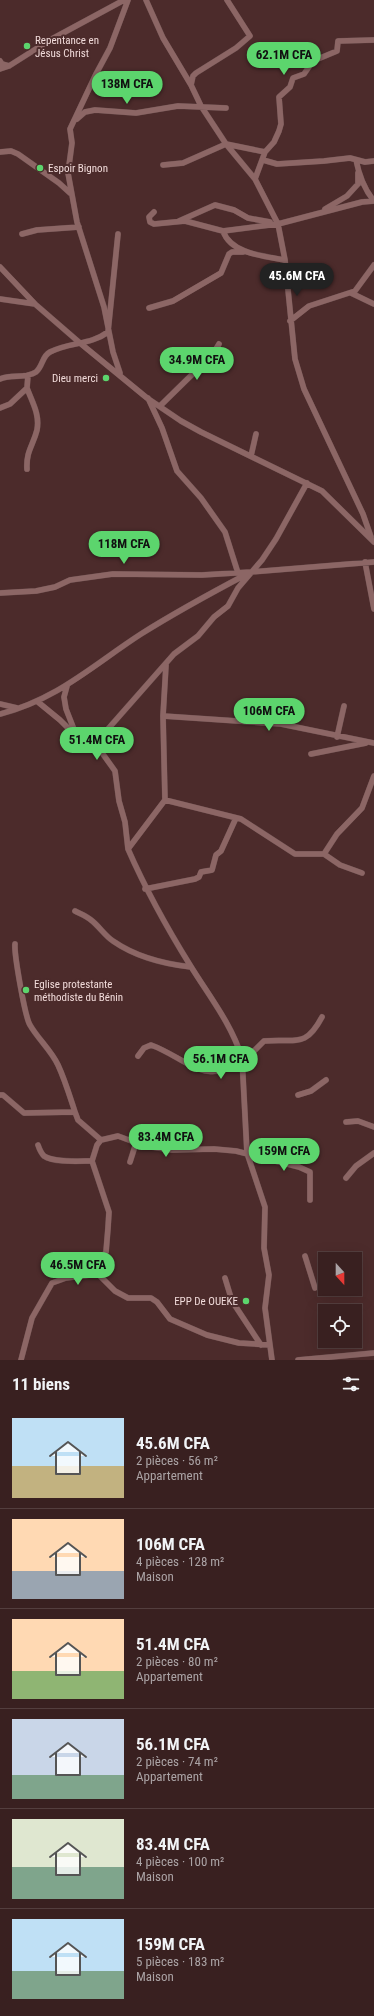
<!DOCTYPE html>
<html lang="fr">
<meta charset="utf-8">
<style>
:root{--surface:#392020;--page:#442d2d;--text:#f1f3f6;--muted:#aba3a5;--line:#533e3e;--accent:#5cd56d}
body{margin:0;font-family:"Roboto Condensed",sans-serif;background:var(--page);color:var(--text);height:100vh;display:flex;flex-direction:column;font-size:15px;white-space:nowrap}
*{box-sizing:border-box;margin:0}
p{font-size:13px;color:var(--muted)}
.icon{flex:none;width:22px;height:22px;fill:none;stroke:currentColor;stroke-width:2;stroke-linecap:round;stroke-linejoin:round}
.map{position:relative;height:1360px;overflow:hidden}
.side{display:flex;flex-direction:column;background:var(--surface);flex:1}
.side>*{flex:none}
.needle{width:26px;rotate:159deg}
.fabs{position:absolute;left:318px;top:1252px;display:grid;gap:8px}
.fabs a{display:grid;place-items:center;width:44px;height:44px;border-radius:0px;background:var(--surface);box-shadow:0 4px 16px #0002,0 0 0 1px var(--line);font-size:20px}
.price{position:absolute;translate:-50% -34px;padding:0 9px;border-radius:14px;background:var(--accent);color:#111;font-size:13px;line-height:26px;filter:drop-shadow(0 1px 2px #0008)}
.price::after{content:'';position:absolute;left:50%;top:24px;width:12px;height:9px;margin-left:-6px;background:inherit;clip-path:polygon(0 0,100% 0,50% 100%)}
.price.selected{background:#222;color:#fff}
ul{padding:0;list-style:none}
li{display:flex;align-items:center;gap:12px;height:100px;padding:0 12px}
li+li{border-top:1px solid var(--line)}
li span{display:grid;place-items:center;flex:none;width:112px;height:80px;border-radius:0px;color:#555}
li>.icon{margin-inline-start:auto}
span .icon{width:48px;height:48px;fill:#fffc;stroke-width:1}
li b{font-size:17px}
h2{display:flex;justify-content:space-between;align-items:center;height:48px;padding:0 12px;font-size:17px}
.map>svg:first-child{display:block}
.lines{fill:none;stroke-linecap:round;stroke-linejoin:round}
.minor-casing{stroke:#664a4a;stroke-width:6}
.minor{stroke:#8c6665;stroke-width:5.5}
.poi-dot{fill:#5cd56d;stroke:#4c2b2b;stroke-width:1.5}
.labels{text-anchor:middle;stroke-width:4;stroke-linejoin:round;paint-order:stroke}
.poi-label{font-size:11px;fill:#f0dad9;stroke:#4c2b2b;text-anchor:start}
</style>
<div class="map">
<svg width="374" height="1360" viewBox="0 0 374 1360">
<rect width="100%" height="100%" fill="#4c2b2b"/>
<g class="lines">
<defs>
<path id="minor" d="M 146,0 L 163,38 L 191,85 L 201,106 L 226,144 L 255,179 L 278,224 L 285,260
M 0,61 L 2,64 L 9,66
M 0,69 L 9,66 L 50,40 L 124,0
M 191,85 L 193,76 L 196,73 L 236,48 L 250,36 L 227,0
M 77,119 L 85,112 L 95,110 L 136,113 L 178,106 L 226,108
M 0,152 L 11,151 L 18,154 L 59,183 L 70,193
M 263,160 L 277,164 L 324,161 L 350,158 L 365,162 L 374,161
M 356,160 C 359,175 364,189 374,201
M 163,165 L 183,163 L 226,144 L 265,152
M 255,179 L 265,152 L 274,142 L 279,131 L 281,124 L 279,97 L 290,87 L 293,78 L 304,74 L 313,61 L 337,51 L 338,41 L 374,40
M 325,209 L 347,196 L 358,184 L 358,173
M 154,212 L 149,217 L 150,222 L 154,224 L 185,221 L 223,231 L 278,224 L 362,202 L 374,201
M 179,221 L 215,205 L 234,210 L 248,218 L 270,222
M 223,231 C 231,254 264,256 285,260 L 295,359 L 304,389 L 363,514 L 371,537
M 22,234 L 37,230 L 79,227
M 0,267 L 35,304 L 80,343 L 147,398 L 181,421 L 201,432 L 322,491 L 374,542
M 351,293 L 374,304
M 0,299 L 35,304
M 149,308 L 173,301 L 221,273 L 229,254 L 232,252 L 243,252
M 290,321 L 309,306 L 355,291 L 374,265
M 120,373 L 113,352 L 104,307 L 77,222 L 68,173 L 72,143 L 70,129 L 96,74 L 110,48 L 128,0
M 0,379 C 12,374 25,379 36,372 C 43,366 42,356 50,352 C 69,342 91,345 108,332 L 118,234
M 27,388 C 32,402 40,414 37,430 C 33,446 26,451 27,469
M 148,398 L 162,428 L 177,471 L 201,498 L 225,532 L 238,573
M 160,406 L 213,354 L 219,344
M 0,408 L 10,404 L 27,388 L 28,375
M 251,456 L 256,434
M 365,562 L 374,609
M 0,593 L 36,591 L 55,587 L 70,580 L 113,574 L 202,575 L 251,572 L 374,562
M 166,665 L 163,716 L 165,800 L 128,849 C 146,890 167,928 190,965 C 209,996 231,1023 242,1058 L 247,1153 L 265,1207 L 264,1248 L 269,1275 L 265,1308 L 272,1360
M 67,686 L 64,697 L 66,709 L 77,737 L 100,750 L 115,771 L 119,801 L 125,822 L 128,849
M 38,702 L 60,720 L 76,736
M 0,704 L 17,708
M 0,714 C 58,699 93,665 141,634 C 176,612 211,593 247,574
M 163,716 L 281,724 L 374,743
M 337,737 L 344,706
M 93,746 L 174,654 L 198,636 L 214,617 L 228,606 L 238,588 L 262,560 L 276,539 L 307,483
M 311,754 L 366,743
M 165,800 L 241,819 L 295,854 L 324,854 L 337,834 L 362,808 L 374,776
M 324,854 L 340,865 L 362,873
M 145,889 L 195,879 L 199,877 L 201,872 L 212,870 L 216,855 L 221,851 L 236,818
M 75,911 C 81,914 87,916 91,920 C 99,926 105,936 113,941 C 136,957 164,964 191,967
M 15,944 C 14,954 25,1017 30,1025 C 38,1039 51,1050 58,1065 C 65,1080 70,1097 75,1112
M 138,1056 L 144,1048 L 151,1045 C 185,1057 208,1090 242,1058
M 249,1056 L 264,1041 C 296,1038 305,1049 322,1017
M 0,1095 L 3,1095 L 24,1113 L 75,1112 L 78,1120 L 101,1140
M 298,1095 L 311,1091 L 326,1080
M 346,1122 L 358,1121 L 374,1127
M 38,1145 C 39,1148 41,1153 44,1156 C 54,1163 80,1161 92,1161
M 130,1162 L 136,1143
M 346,1178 L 356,1166 L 374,1153
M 305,1256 L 315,1288
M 98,1274 L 115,1291 L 128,1298 L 151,1298 L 157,1302 L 170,1319 L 207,1335 L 239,1343 L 270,1345
M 225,1278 L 232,1301 L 261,1345
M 21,1360 L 32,1318 L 52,1283 L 66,1278 L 98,1274 L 101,1259 L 106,1252 L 108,1228 L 109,1212 L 92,1161 L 97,1145 L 101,1140 L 118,1136 L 145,1146 L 172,1150 L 214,1149 L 236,1151 L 299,1167 L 310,1172 L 310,1200
M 298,1360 L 374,1353"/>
</defs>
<use href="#minor" class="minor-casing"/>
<use href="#minor" class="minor"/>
</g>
<g class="poi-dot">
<circle cx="27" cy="46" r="4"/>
<circle cx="40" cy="168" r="4"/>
<circle cx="106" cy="378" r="4"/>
<circle cx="26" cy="990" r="4"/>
<circle cx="246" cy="1301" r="4"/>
</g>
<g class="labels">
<g class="poi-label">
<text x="35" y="44">Repentance en<tspan x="35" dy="13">Jésus Christ</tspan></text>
<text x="48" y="172">Espoir Bignon</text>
<text x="98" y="382" text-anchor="end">Dieu merci</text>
<text x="34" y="988">Eglise protestante<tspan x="34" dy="13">méthodiste du Bénin</tspan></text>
<text x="238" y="1305" text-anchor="end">EPP De OUEKE</text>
</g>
</g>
</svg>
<div class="fabs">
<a><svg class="needle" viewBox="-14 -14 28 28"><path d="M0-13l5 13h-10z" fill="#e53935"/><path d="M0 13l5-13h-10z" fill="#aba3a5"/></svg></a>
<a><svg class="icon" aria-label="locate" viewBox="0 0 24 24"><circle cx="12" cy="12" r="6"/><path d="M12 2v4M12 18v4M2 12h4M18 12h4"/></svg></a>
</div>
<b class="price" style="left:284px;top:76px">62.1M CFA</b>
<b class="price" style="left:127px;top:105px">138M CFA</b>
<b class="price selected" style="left:297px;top:297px">45.6M CFA</b>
<b class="price" style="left:197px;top:381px">34.9M CFA</b>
<b class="price" style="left:124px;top:565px">118M CFA</b>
<b class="price" style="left:269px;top:732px">106M CFA</b>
<b class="price" style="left:97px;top:761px">51.4M CFA</b>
<b class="price" style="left:221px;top:1080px">56.1M CFA</b>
<b class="price" style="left:166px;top:1158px">83.4M CFA</b>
<b class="price" style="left:284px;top:1172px">159M CFA</b>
<b class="price" style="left:78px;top:1286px">46.5M CFA</b>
</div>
<section class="side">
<h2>11 biens<svg class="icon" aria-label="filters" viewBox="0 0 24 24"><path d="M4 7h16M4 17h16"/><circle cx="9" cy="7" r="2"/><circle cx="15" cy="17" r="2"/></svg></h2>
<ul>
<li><span style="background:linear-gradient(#bfe0f5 60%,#c2b280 0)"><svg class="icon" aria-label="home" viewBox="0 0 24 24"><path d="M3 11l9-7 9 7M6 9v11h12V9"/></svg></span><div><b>45.6M CFA</b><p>2 pièces · 56 m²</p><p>Appartement</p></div></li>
<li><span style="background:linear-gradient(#ffd9b3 65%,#9aa5b1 0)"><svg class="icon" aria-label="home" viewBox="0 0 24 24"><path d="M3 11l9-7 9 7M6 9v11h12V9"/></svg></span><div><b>106M CFA</b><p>4 pièces · 128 m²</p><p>Maison</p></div></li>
<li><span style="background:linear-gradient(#ffd9b3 65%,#8fb573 0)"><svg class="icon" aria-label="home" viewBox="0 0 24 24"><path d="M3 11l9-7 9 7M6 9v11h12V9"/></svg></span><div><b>51.4M CFA</b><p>2 pièces · 80 m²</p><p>Appartement</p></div></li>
<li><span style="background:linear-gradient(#c9d6e8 70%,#7fa58c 0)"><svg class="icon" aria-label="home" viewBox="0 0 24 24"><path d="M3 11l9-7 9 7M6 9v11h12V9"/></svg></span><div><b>56.1M CFA</b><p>2 pièces · 74 m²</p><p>Appartement</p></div></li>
<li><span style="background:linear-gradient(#dfe7d0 60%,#7fa58c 0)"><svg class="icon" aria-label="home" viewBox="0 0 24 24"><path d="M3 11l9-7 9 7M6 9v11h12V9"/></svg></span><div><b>83.4M CFA</b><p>4 pièces · 100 m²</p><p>Maison</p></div></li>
<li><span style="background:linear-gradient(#bfe0f5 65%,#7fa58c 0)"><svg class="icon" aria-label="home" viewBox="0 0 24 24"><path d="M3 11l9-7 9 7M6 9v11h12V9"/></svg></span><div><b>159M CFA</b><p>5 pièces · 183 m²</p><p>Maison</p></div></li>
</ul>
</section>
